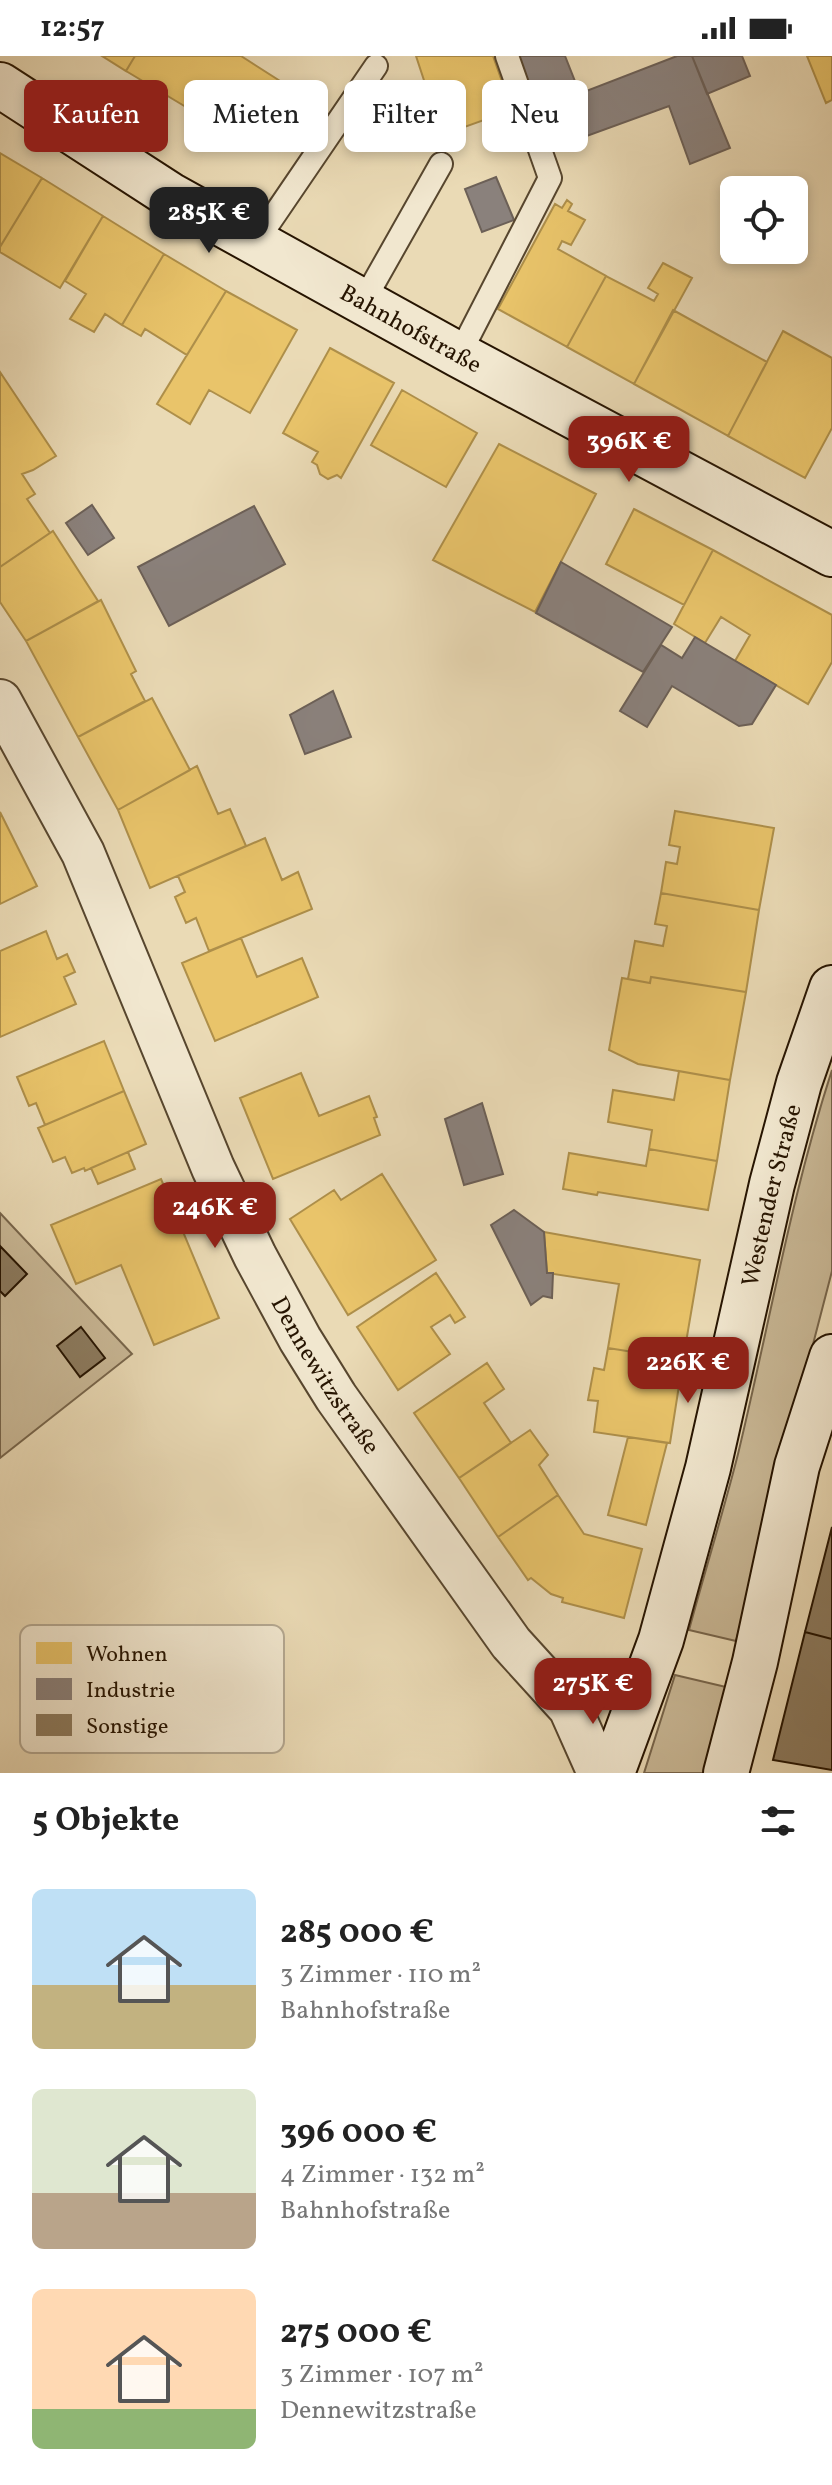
<!DOCTYPE html>
<html lang="de">
<meta charset="utf-8">
<style>
:root{--surface:#fff;--page:#f6f6f6;--text:#222;--muted:#767676;--accent:#8f2418}
body{margin:0;font-family:Vollkorn,serif;background:var(--page);color:var(--text);height:100vh;display:flex;flex-direction:column;font-size:30px;white-space:nowrap}
*{box-sizing:border-box;margin:0}
p{font-size:26px;color:var(--muted)}
.icon{flex:none;width:44px;height:44px;fill:none;stroke:currentColor;stroke-width:2;stroke-linecap:round;stroke-linejoin:round}
.map{position:relative;height:1717px;overflow:hidden}
.drawer{display:flex;flex-direction:column;background:var(--surface);flex:1}
.drawer>*{flex:none}
.banner{position:absolute;left:24px;top:24px;width:784px;height:72px;display:flex;gap:16px}
.buttons{position:absolute;left:720px;top:120px;display:grid;gap:16px}
.buttons a{display:grid;place-items:center;width:88px;height:88px;border-radius:12px;background:var(--surface);box-shadow:0 4px 12px #0003;font-size:40px}
.price{position:absolute;translate:-50% -68px;padding:0 18px;border-radius:16px;background:var(--accent);color:#fff;font-size:26px;line-height:52px;filter:drop-shadow(0 2px 4px #0008)}
.price::after{content:'';position:absolute;left:50%;top:48px;width:24px;height:18px;margin-left:-12px;background:inherit;clip-path:polygon(0 0,100% 0,50% 100%)}
.price.active{background:#222;color:#fff}
ul{padding:0;list-style:none}
li{display:flex;align-items:center;gap:24px;height:200px;padding:0 32px}
li span{display:grid;place-items:center;flex:none;width:224px;height:160px;border-radius:12px;color:#555}
li>.icon{margin-inline-start:auto}
span .icon{width:96px;height:96px;fill:#fffc;stroke-width:1}
li b{font-size:34px}
h2{display:flex;justify-content:space-between;align-items:center;height:96px;padding:0 32px;font-size:34px}
.chip{padding:0 28px;border-radius:12px;background:var(--surface);box-shadow:0 4px 12px #0003;font-size:28px;line-height:72px}
.chip.active{background:var(--accent);color:#fff}
.status{display:flex;justify-content:space-between;align-items:center;height:56px;padding:0 40px;background:var(--surface);direction:ltr}
.status svg{height:22px;fill:currentColor}
.map>svg:first-child{display:block}
.green{fill:#c9b896;stroke:#78664c;stroke-width:2}
.homes{fill:#e9c46a;stroke:#ae8f4a;stroke-width:2}
.industry{fill:#8a817c;stroke:#6c6057;stroke-width:2}
.building{fill:#8c7b5f;stroke:#261401;stroke-width:2}
.lines{fill:none;stroke-linecap:round;stroke-linejoin:round}
.lane-casing{stroke:#57462e;stroke-width:26}
.street-casing{stroke:#57462e;stroke-width:46}
.secondary-casing{stroke:#261401;stroke-width:48}
.lane{stroke:#f1e7cf;stroke-width:22}
.street{stroke:#f1e7cf;stroke-width:42}
.secondary{stroke:#f1e7cf;stroke-width:44}
.labels{text-anchor:middle;stroke-width:8;stroke-linejoin:round;paint-order:stroke}
.street-label{font-size:24px;fill:#261401;stroke:#f1e7cf}
.key{fill:#f1e7cf;stroke:#b4a891;stroke-width:2}
.key-label{font-size:22px;fill:#261401}
</style>
<div class="status"><b>12:57</b><svg viewBox="0 0 49 12"><path d="M0 12V9h3v3zM5 12V6h3v6zM10 12V3h3v9zM15 12V0h3v12zM26 1h20v11H26zM47 4h2v5h-2z"/></svg></div>
<div class="map">
<svg width="832" height="1717" viewBox="0 0 832 1717">
<rect width="100%" height="100%" fill="#eadab5"/>
<filter id="stains"><feTurbulence type="fractalNoise" baseFrequency=".0025" numOctaves="4"/><feColorMatrix values="0 0 0 0 .2 0 0 0 0 .09 0 0 0 0 .02 0 0 0 .5 -.17"/></filter>
<radialGradient id="worn" r=".72"><stop offset=".6" stop-color="#630" stop-opacity="0"/><stop offset="1" stop-color="#630" stop-opacity=".3"/></radialGradient>
<path class="green" d="M 832,1014 L 832,1215 L 736,1585 L 689,1574 C 705,1515 723,1457 738,1398 C 769,1270 791,1140 832,1014 Z
M 0,1157 L 132,1298 L 0,1402 Z
M 675,1619 L 726,1631 L 704,1717 L 644,1717 Z"/>
<path class="homes" d="M 102,0 L 135,0 L 126,15 Z
M 135,0 L 241,0 L 280,25 L 236,81 L 126,15 Z
M 416,0 L 493,0 L 512,54 L 442,79 Z
M 807,0 L 832,0 L 832,44 L 826,47 Z
M 0,97 L 42,122 L 0,191 Z
M 42,122 L 103,160 L 60,232 L 0,196 L 0,191 Z
M 567,144 L 572,148 L 568,155 L 585,164 L 571,189 L 562,185 L 558,193 L 606,220 L 567,291 L 498,253 L 555,148 L 562,152 Z
M 103,160 L 164,198 L 122,269 L 105,258 L 94,276 L 70,263 L 86,238 L 65,225 Z
M 164,198 L 226,235 L 187,299 L 145,273 L 141,280 L 122,269 Z
M 663,207 L 692,222 L 634,328 L 567,291 L 606,220 L 654,245 L 658,238 L 648,232 Z
M 226,235 L 297,274 L 250,357 L 209,334 L 190,368 L 157,348 Z
M 673,254 L 767,306 L 728,380 L 634,328 Z
M 783,275 L 832,302 L 832,372 L 805,422 L 728,380 Z
M 330,292 L 394,327 L 341,422 L 337,419 L 328,423 L 320,418 L 317,409 L 312,406 L 318,396 L 283,377 Z
M 0,316 L 56,400 L 33,414 L 22,418 L 35,438 L 27,443 L 50,477 L 0,511 Z
M 402,334 L 477,377 L 446,431 L 371,389 Z
M 499,388 L 596,438 L 535,556 L 433,504 Z
M 634,453 L 713,494 L 684,549 L 606,508 Z
M 53,475 L 98,545 L 26,585 L 0,546 L 0,511 Z
M 713,494 L 832,559 L 832,606 L 808,648 L 735,605 L 750,579 L 721,561 L 705,587 L 674,568 Z
M 101,544 L 136,615 L 131,618 L 145,645 L 78,681 L 26,585 Z
M 152,642 L 190,714 L 118,754 L 78,681 Z
M 197,710 L 218,758 L 230,753 L 246,790 L 150,832 L 118,754 Z
M 675,755 L 774,772 L 759,854 L 661,837 L 666,806 L 677,808 L 680,791 L 669,789 Z
M 0,756 L 37,830 L 0,848 Z
M 265,782 L 282,824 L 298,816 L 312,853 L 209,895 L 196,862 L 186,867 L 175,841 L 185,836 L 178,820 Z
M 661,837 L 759,854 L 746,936 L 651,921 L 650,927 L 628,923 L 635,885 L 663,890 L 667,870 L 655,868 Z
M 46,875 L 57,903 L 67,898 L 75,916 L 64,921 L 76,948 L 0,981 L 0,895 Z
M 241,882 L 257,921 L 302,902 L 318,941 L 215,985 L 182,907 Z
M 651,921 L 746,936 L 730,1024 L 638,1008 L 609,994 L 622,922 L 650,927 Z
M 104,985 L 124,1035 L 45,1069 L 36,1047 L 29,1050 L 17,1021 Z
M 679,1015 L 730,1024 L 717,1105 L 649,1093 L 652,1074 L 608,1066 L 613,1034 L 674,1044 Z
M 301,1017 L 319,1060 L 369,1040 L 377,1061 L 374,1062 L 380,1079 L 273,1123 L 240,1042 Z
M 124,1035 L 146,1088 L 85,1115 L 84,1112 L 72,1117 L 65,1101 L 53,1106 L 38,1072 Z
M 649,1093 L 717,1105 L 708,1154 L 598,1136 L 597,1139 L 563,1133 L 569,1097 L 646,1110 Z
M 128,1096 L 135,1113 L 98,1128 L 91,1112 Z
M 382,1118 L 436,1204 L 348,1259 L 290,1163 L 334,1134 L 341,1144 Z
M 161,1123 L 219,1262 L 154,1289 L 121,1209 L 76,1228 L 51,1169 Z
M 544,1176 L 700,1204 L 683,1304 L 608,1292 L 619,1228 L 547,1217 Z
M 436,1217 L 465,1261 L 455,1267 L 450,1259 L 431,1271 L 450,1298 L 398,1334 L 357,1271 Z
M 608,1292 L 683,1304 L 670,1387 L 594,1376 L 598,1345 L 588,1344 L 594,1312 L 604,1314 Z
M 487,1307 L 504,1333 L 484,1347 L 511,1387 L 459,1422 L 414,1357 Z
M 530,1374 L 548,1399 L 539,1409 L 558,1439 L 498,1481 L 459,1422 Z
M 628,1381 L 667,1387 L 646,1469 L 608,1459 Z
M 558,1439 L 584,1478 L 642,1493 L 624,1562 L 562,1546 L 563,1542 L 551,1538 L 531,1522 L 528,1524 L 498,1481 Z"/>
<path class="industry" d="M 517,0 L 565,0 L 580,38 L 537,54 Z
M 677,0 L 692,0 L 730,92 L 690,108 L 669,50 L 551,93 L 537,54 Z
M 692,0 L 742,0 L 750,20 L 707,38 Z
M 496,121 L 514,164 L 482,176 L 465,133 Z
M 92,449 L 114,482 L 88,499 L 66,467 Z
M 254,450 L 285,508 L 169,570 L 138,511 Z
M 561,506 L 672,571 L 643,616 L 536,557 Z
M 695,581 L 776,629 L 752,668 L 739,670 L 672,630 L 647,671 L 620,655 L 661,589 L 682,602 Z
M 333,635 L 351,681 L 305,698 L 290,659 Z
M 482,1047 L 503,1118 L 464,1129 L 445,1063 Z
M 514,1154 L 544,1176 L 547,1217 L 553,1217 L 552,1242 L 543,1240 L 531,1249 L 491,1169 Z"/>
<path class="building" d="M 0,1190 L 27,1218 L 5,1240 L 0,1235 Z
M 81,1271 L 105,1302 L 80,1321 L 57,1290 Z
M 832,1471 L 832,1583 L 805,1576 Z
M 805,1576 L 832,1583 L 832,1714 L 773,1704 Z"/>
<g class="lines">
<defs>
<path id="lane" d="M 256,186 L 376,10
M 363,246 L 441,108
M 459,299 L 550,122 L 507,0"/>
<g id="street">
<path id="s1" d="M 0,645 L 83,797 L 213,1112 L 255,1200 L 300,1283 L 336,1341 L 511,1587 L 570,1652 L 599,1717"/>
</g>
<g id="secondary">
<path id="s2" d="M 0,29 L 170,139 L 459,299 L 832,498"/>
<path id="s3" d="M 612,1717 L 661,1584 L 708,1412 L 772,1128 L 799,1027 L 832,932"/>
<path d="M 726,1717 L 755,1606 L 797,1410 L 832,1301"/>
</g>
</defs>
<use href="#lane" class="lane-casing"/>
<use href="#street" class="street-casing"/>
<use href="#secondary" class="secondary-casing"/>
<use href="#lane" class="lane"/>
<use href="#street" class="street"/>
<use href="#secondary" class="secondary"/>
</g>
<g class="labels">
<g class="street-label">
<text dy="8" stroke="none"><textPath href="#s2" startOffset="478">Bahnhofstraße</textPath></text>
<text dy="8" stroke="none"><textPath href="#s3" startOffset="600">Westender Straße</textPath></text>
<text dy="8" stroke="none"><textPath href="#s1" startOffset="750">Dennewitzstraße</textPath></text>
</g>
</g>
<rect x="20" y="1569" width="264" height="128" rx="12" class="key"/>
<rect x="36" y="1586" width="36" height="22" fill="#e9c46a"/>
<rect x="36" y="1622" width="36" height="22" fill="#8a817c"/>
<rect x="36" y="1658" width="36" height="22" fill="#8c7b5f"/>
<g class="key-label">
<text x="86" y="1605">Wohnen</text>
<text x="86" y="1641">Industrie</text>
<text x="86" y="1677">Sonstige</text>
</g>
<rect width="100%" height="100%" filter="url(#stains)"/>
<rect width="100%" height="100%" fill="url(#worn)"/>
</svg>
<div class="buttons">
<a><svg class="icon" aria-label="locate" viewBox="0 0 24 24"><circle cx="12" cy="12" r="6"/><path d="M12 2v4M12 18v4M2 12h4M18 12h4"/></svg></a>
</div>
<b class="price active" style="left:209px;top:199px">285K €</b>
<b class="price" style="left:629px;top:428px">396K €</b>
<b class="price" style="left:215px;top:1194px">246K €</b>
<b class="price" style="left:688px;top:1349px">226K €</b>
<b class="price" style="left:593px;top:1670px">275K €</b>
<div class="banner">
<a class="chip active">Kaufen</a>
<a class="chip">Mieten</a>
<a class="chip">Filter</a>
<a class="chip">Neu</a>
</div>
</div>
<section class="drawer">
<h2>5 Objekte<svg class="icon" aria-label="filters" viewBox="0 0 24 24"><path d="M4 7h16M4 17h16"/><circle cx="9" cy="7" r="2"/><circle cx="15" cy="17" r="2"/></svg></h2>
<ul>
<li><span style="background:linear-gradient(#bfe0f5 60%,#c2b280 0)"><svg class="icon" aria-label="home" viewBox="0 0 24 24"><path d="M3 11l9-7 9 7M6 9v11h12V9"/></svg></span><div><b>285 000 €</b><p>3 Zimmer · 110 m²</p><p>Bahnhofstraße</p></div></li>
<li><span style="background:linear-gradient(#dfe7d0 65%,#b9a48a 0)"><svg class="icon" aria-label="home" viewBox="0 0 24 24"><path d="M3 11l9-7 9 7M6 9v11h12V9"/></svg></span><div><b>396 000 €</b><p>4 Zimmer · 132 m²</p><p>Bahnhofstraße</p></div></li>
<li><span style="background:linear-gradient(#ffd9b3 75%,#8fb573 0)"><svg class="icon" aria-label="home" viewBox="0 0 24 24"><path d="M3 11l9-7 9 7M6 9v11h12V9"/></svg></span><div><b>275 000 €</b><p>3 Zimmer · 107 m²</p><p>Dennewitzstraße</p></div></li>
</ul>
</section>
